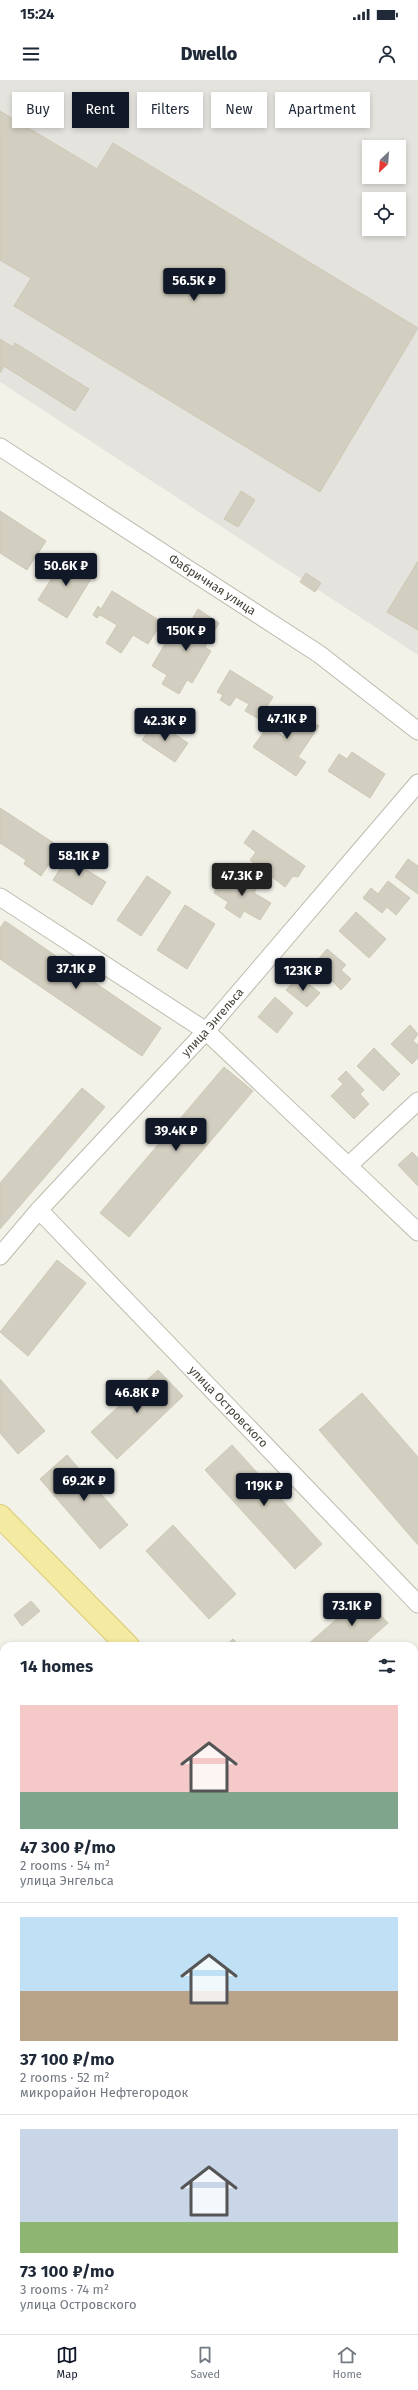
<!DOCTYPE html>
<meta charset="utf-8">
<style>
:root{--surface:#fff;--page:#f2f2f3;--text:#1f2937;--muted:#747a83;--line:#e0e1e3;--accent:#111827}
body{margin:0;font-family:"Fira Sans",sans-serif;background:var(--page);color:var(--text);height:100vh;display:flex;flex-direction:column;font-size:15px;white-space:nowrap}
*{box-sizing:border-box;margin:0}
p{font-size:13px;color:var(--muted)}
.icon{flex:none;width:22px;height:22px;fill:none;stroke:currentColor;stroke-width:2;stroke-linecap:round;stroke-linejoin:round}
.map{position:relative;flex:1;overflow:hidden}
.panel{position:absolute;left:0px;top:1562px;width:418px;height:692px;display:flex;flex-direction:column;background:var(--surface);border-radius:12px 12px 0 0;box-shadow:0 2px 6px #0003}
.panel>*{flex:none}
.hud{position:absolute;left:12px;top:12px;width:394px;height:36px;display:flex;gap:8px}
.needle{width:26px;rotate:205deg}
.tools{position:absolute;left:362px;top:60px;display:grid;gap:8px}
.tools a{display:grid;place-items:center;width:44px;height:44px;border-radius:0px;background:var(--surface);box-shadow:0 2px 6px #0003;font-size:20px}
.price{position:absolute;translate:-50% -34px;padding:0 9px;border-radius:4px;background:var(--accent);color:#fff;font-size:13px;line-height:26px;filter:drop-shadow(0 1px 2px #0008)}
.price::after{content:'';position:absolute;left:50%;top:24px;width:12px;height:9px;margin-left:-6px;background:inherit;clip-path:polygon(0 0,100% 0,50% 100%)}
.price.selected{background:#222;color:#fff}
ul{padding:0;list-style:none}
li{display:grid;align-content:center;gap:8px;height:212px;padding:0 20px}
li+li{border-top:1px solid var(--line)}
li span{display:grid;place-items:center;height:124px;border-radius:0px;color:#555}
li>.icon{margin-inline-start:auto}
span .icon{width:72px;height:72px;fill:#fffc;stroke-width:1}
li b{font-size:17px}
h2{display:flex;justify-content:space-between;align-items:center;height:48px;padding:0 20px;font-size:17px}
.tag{padding:0 14px;border-radius:0px;background:var(--surface);box-shadow:0 2px 6px #0003;font-size:14px;line-height:36px}
.tag.selected{background:var(--accent);color:#fff}
.status{display:flex;justify-content:space-between;align-items:center;height:28px;padding:0 20px;background:var(--surface);direction:ltr}
.status svg{height:11px;fill:currentColor}
header{display:flex;justify-content:space-between;align-items:center;height:52px;padding:0 20px;background:var(--surface);font-size:18px;font-weight:800}
.tab-bar{display:flex;justify-content:space-around;align-items:center;height:56px;border-top:1px solid var(--line);background:var(--surface);font-size:11px;color:var(--muted)}
.tab-bar a{display:grid;justify-items:center;gap:2px}
.tab-bar .selected{color:var(--accent)}
.map>svg:first-child{display:block}
.industrial{fill:#e5e3de;fill-rule:evenodd}
.education{fill:#eae8d5}
.building{fill:#d3cfc0;stroke:#cdc8b4}
.lines{fill:none;stroke-linecap:round;stroke-linejoin:round}
.minor-casing{stroke:#bdbaad;stroke-width:19}
.tertiary-casing{stroke:#bdbaad;stroke-width:23}
.primary-casing{stroke:#d8ca72;stroke-width:24}
.minor{stroke:#fff;stroke-width:17}
.tertiary{stroke:#fff;stroke-width:21}
.primary{stroke:#f4eaa1;stroke-width:22}
.labels{text-anchor:middle;stroke-width:4;stroke-linejoin:round;paint-order:stroke}
.street-label{font-size:12px;fill:#464338;stroke:#fff}
</style>
<div class="status"><b>15:24</b><svg viewBox="0 0 49 12"><path d="M0 12V9h3v3zM5 12V6h3v6zM10 12V3h3v9zM15 12V0h3v12zM26 1h20v11H26zM47 4h2v5h-2z"/></svg></div>
<header><svg class="icon" aria-label="menu" viewBox="0 0 24 24"><path d="M4 6h16M4 12h16M4 18h16"/></svg>Dwello<svg class="icon" aria-label="person" viewBox="0 0 24 24"><circle cx="12" cy="8" r="4"/><path d="M4 21q1-7 8-7t8 7"/></svg></header>
<div class="map">
<svg width="418" height="2254" viewBox="0 0 418 2254">
<rect width="100%" height="100%" fill="#f3f2e9"/>
<path class="industrial" d="M 0,0 L 418,0 L 418,575 L 0,302 ZM 369,67 L 399,67 L 399,97 L 369,97 ZM 369,119 L 399,119 L 399,149 L 369,149 Z"/>
<path class="education" d="M 418,1801 L 418,1876 L 414,1868 L 414,1804 Z"/>
<path class="building" d="M 0,31 L 97,89 L 113,63 L 418,248 L 320,412 L 14,226 L 31,198 L 0,180 Z
M 0,259 L 13,267 L 15,263 L 89,309 L 75,331 L 4,286 L 0,293 Z
M 241,411 L 255,420 L 238,447 L 224,439 Z
M 0,431 L 46,461 L 27,490 L 0,473 Z
M 65,477 L 94,494 L 67,538 L 38,520 Z
M 418,481 L 418,550 L 387,532 Z
M 306,493 L 321,503 L 315,512 L 300,502 Z
M 112,511 L 162,542 L 148,564 L 133,555 L 121,573 L 106,563 L 117,545 L 100,535 L 97,538 L 93,535 L 98,526 L 101,529 Z
M 198,529 L 219,543 L 205,567 L 211,571 L 192,603 L 187,600 L 179,614 L 162,604 L 167,595 L 152,586 L 175,547 L 180,551 L 185,544 L 188,546 Z
M 230,590 L 273,617 L 259,639 L 245,631 L 249,624 L 236,617 L 230,626 L 220,620 L 223,615 L 217,612 Z
M 283,627 L 298,637 L 301,634 L 319,646 L 298,677 L 306,682 L 296,696 L 253,667 L 268,646 L 286,658 L 289,654 L 272,642 Z
M 155,641 L 188,663 L 175,682 L 142,660 Z
M 352,672 L 385,694 L 370,718 L 328,691 L 339,674 L 347,679 Z
M 0,728 L 60,767 L 41,796 L 24,784 L 26,780 L 0,763 Z
M 253,750 L 305,786 L 298,797 L 293,796 L 285,807 L 250,780 L 256,772 L 244,763 Z
M 76,764 L 89,771 L 80,786 L 106,802 L 92,825 L 53,800 Z
M 408,779 L 418,786 L 418,814 L 395,797 Z
M 226,792 L 243,803 L 246,799 L 258,806 L 254,813 L 271,823 L 260,840 L 244,831 L 240,838 L 225,828 L 228,822 L 214,813 Z
M 147,796 L 171,812 L 141,856 L 117,840 Z
M 388,801 L 410,818 L 396,835 L 387,827 L 382,833 L 363,818 L 371,808 L 378,814 Z
M 185,825 L 215,844 L 187,889 L 157,870 Z
M 356,832 L 386,859 L 369,878 L 339,851 Z
M 5,841 L 161,948 L 142,976 L 0,879 L 0,848 Z
M 327,869 L 346,885 L 341,890 L 351,899 L 341,910 L 315,883 Z
M 299,896 L 320,913 L 307,927 L 286,910 Z
M 275,917 L 293,933 L 277,953 L 258,937 Z
M 410,945 L 418,954 L 413,961 L 418,965 L 418,978 L 412,984 L 391,964 Z
M 374,968 L 400,994 L 383,1011 L 357,986 Z
M 224,987 L 253,1011 L 129,1157 L 100,1133 Z
M 346,991 L 364,1010 L 360,1014 L 369,1024 L 354,1039 L 331,1016 L 343,1004 L 338,999 Z
M 82,1008 L 105,1027 L 0,1149 L 0,1103 Z
M 412,1072 L 418,1078 L 418,1106 L 398,1085 Z
M 57,1180 L 86,1203 L 28,1276 L 0,1252 Z
M 158,1290 L 183,1316 L 117,1379 L 91,1352 Z
M 0,1299 L 45,1351 L 18,1374 L 0,1353 Z
M 362,1313 L 418,1377 L 418,1465 L 319,1350 Z
M 232,1365 L 322,1464 L 295,1489 L 205,1390 Z
M 67,1375 L 128,1445 L 100,1469 L 40,1399 Z
M 173,1445 L 236,1514 L 209,1539 L 146,1471 Z
M 363,1516 L 388,1543 L 362,1566 L 306,1566 Z
M 31,1521 L 40,1531 L 22,1546 L 14,1535 Z
M 233,1559 L 240,1566 L 225,1566 Z
M 418,1665 L 418,1707 L 414,1709 L 414,1668 Z
M 4,1675 L 4,1687 L 3,1688 L 0,1685 L 0,1679 Z
M 2,1945 L 4,1947 L 4,1975 L 0,1970 L 0,1947 Z
M 418,2052 L 418,2086 L 414,2088 L 414,2053 Z
M 418,2244 L 418,2254 L 414,2254 L 412,2250 Z"/>
<g class="lines">
<defs>
<g id="minor">
<path id="s1" d="M 0,367 L 319,574 L 418,651"/>
<path d="M 0,817 L 206,951 L 418,1152"/>
<path d="M 348,1086 L 418,1021"/>
<path id="s2" d="M 39,1130 L 418,1524"/>
<path id="s3" d="M 0,1176 L 39,1130 L 206,951 L 418,703"/>
<path d="M 0,1664 L 4,1660"/>
<path d="M 0,2039 L 4,2036"/>
<path d="M 0,2179 L 4,2187"/>
<path d="M 414,2212 L 418,2210"/>
<path d="M 36,2250 L 38,2254"/>
<path d="M 327,2254 L 336,2250"/>
</g>
<path id="tertiary" d="M 414,1766 L 418,1763"/>
<path id="primary" d="M 0,1436 L 128,1566
M 414,1946 L 418,1954"/>
</defs>
<use href="#minor" class="minor-casing"/>
<use href="#tertiary" class="tertiary-casing"/>
<use href="#primary" class="primary-casing"/>
<use href="#minor" class="minor"/>
<use href="#tertiary" class="tertiary"/>
<use href="#primary" class="primary"/>
</g>
<g class="labels">
<g class="street-label">
<text dy="4" stroke="none"><textPath href="#s1" startOffset="253">Фабричная улица</textPath></text>
<text dy="4" stroke="none"><textPath href="#s3" startOffset="316">улица Энгельса</textPath></text>
<text dy="4" stroke="none"><textPath href="#s2" startOffset="273">улица Островского</textPath></text>
</g>
</g>
</svg>
<div class="tools">
<a><svg class="needle" viewBox="-14 -14 28 28"><path d="M0-13l5 13h-10z" fill="#e53935"/><path d="M0 13l5-13h-10z" fill="#747a83"/></svg></a>
<a><svg class="icon" aria-label="locate" viewBox="0 0 24 24"><circle cx="12" cy="12" r="6"/><path d="M12 2v4M12 18v4M2 12h4M18 12h4"/></svg></a>
</div>
<b class="price" style="left:194px;top:222px">56.5K ₽</b>
<b class="price" style="left:66px;top:507px">50.6K ₽</b>
<b class="price" style="left:186px;top:572px">150K ₽</b>
<b class="price" style="left:287px;top:660px">47.1K ₽</b>
<b class="price" style="left:165px;top:662px">42.3K ₽</b>
<b class="price" style="left:79px;top:797px">58.1K ₽</b>
<b class="price selected" style="left:242px;top:817px">47.3K ₽</b>
<b class="price" style="left:76px;top:910px">37.1K ₽</b>
<b class="price" style="left:303px;top:912px">123K ₽</b>
<b class="price" style="left:176px;top:1072px">39.4K ₽</b>
<b class="price" style="left:137px;top:1334px">46.8K ₽</b>
<b class="price" style="left:84px;top:1422px">69.2K ₽</b>
<b class="price" style="left:264px;top:1427px">119K ₽</b>
<b class="price" style="left:352px;top:1547px">73.1K ₽</b>
<div class="hud">
<a class="tag">Buy</a>
<a class="tag selected">Rent</a>
<a class="tag">Filters</a>
<a class="tag">New</a>
<a class="tag">Apartment</a>
</div>
<section class="panel">
<h2>14 homes<svg class="icon" aria-label="filters" viewBox="0 0 24 24"><path d="M4 7h16M4 17h16"/><circle cx="9" cy="7" r="2"/><circle cx="15" cy="17" r="2"/></svg></h2>
<ul>
<li><span style="background:linear-gradient(#f6c9c9 70%,#7fa58c 0)"><svg class="icon" aria-label="home" viewBox="0 0 24 24"><path d="M3 11l9-7 9 7M6 9v11h12V9"/></svg></span><div><b>47 300 ₽/mo</b><p>2 rooms · 54 m²</p><p>улица Энгельса</p></div></li>
<li><span style="background:linear-gradient(#bfe0f5 60%,#b9a48a 0)"><svg class="icon" aria-label="home" viewBox="0 0 24 24"><path d="M3 11l9-7 9 7M6 9v11h12V9"/></svg></span><div><b>37 100 ₽/mo</b><p>2 rooms · 52 m²</p><p>микрорайон Нефтегородок</p></div></li>
<li><span style="background:linear-gradient(#c9d6e8 75%,#8fb573 0)"><svg class="icon" aria-label="home" viewBox="0 0 24 24"><path d="M3 11l9-7 9 7M6 9v11h12V9"/></svg></span><div><b>73 100 ₽/mo</b><p>3 rooms · 74 m²</p><p>улица Островского</p></div></li>
</ul>
</section>
</div>
<nav class="tab-bar">
<a class="selected"><svg class="icon" aria-label="map" viewBox="0 0 24 24"><path d="M3 6l6-2 6 2 6-2v14l-6 2-6-2-6 2zM9 4v14M15 6v14"/></svg>Map</a>
<a><svg class="icon" aria-label="saved" viewBox="0 0 24 24"><path d="M7 4h10v16l-5-4-5 4z"/></svg>Saved</a>
<a><svg class="icon" aria-label="home" viewBox="0 0 24 24"><path d="M3 11l9-7 9 7M6 9v11h12V9"/></svg>Home</a>
</nav>
